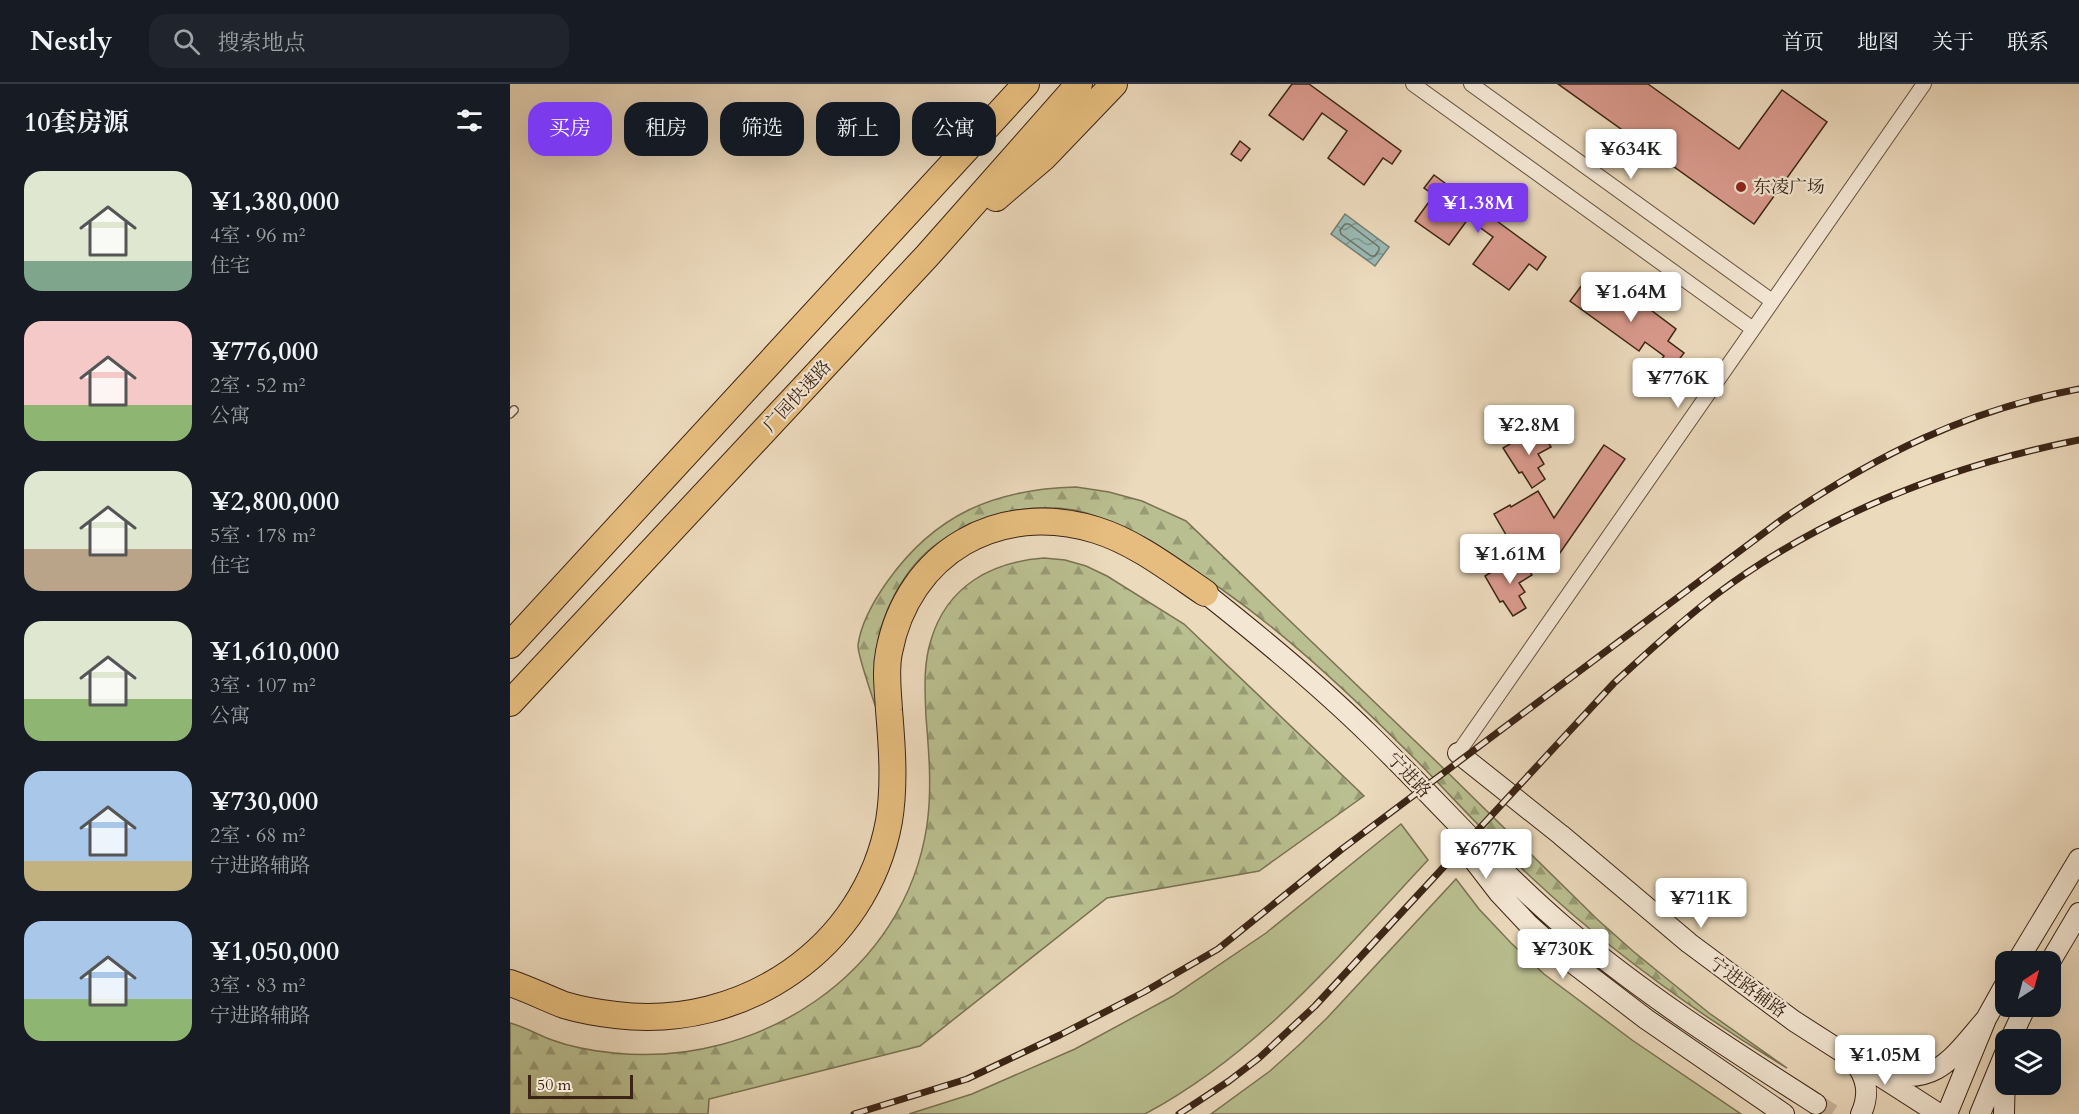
<!DOCTYPE html>
<html lang="zh">
<meta charset="utf-8">
<style>
:root{--surface:#171b24;--page:#20242c;--text:#f1f3f6;--muted:#9ea1a6;--line:#363941;--accent:#7c3aed}
body{margin:0;font-family:Cardo,"Noto Serif SC",serif;background:var(--page);color:var(--text);height:100vh;display:flex;flex-direction:column;font-size:22px;white-space:nowrap}
*{box-sizing:border-box;margin:0}
p{font-size:20px;color:var(--muted)}
.icon{flex:none;width:33px;height:33px;fill:none;stroke:currentColor;stroke-width:2;stroke-linecap:round;stroke-linejoin:round}
.map{position:relative;flex:1;overflow:hidden}
.details{display:flex;flex-direction:column;background:var(--surface);width:510px}
.details>*{flex:none}
.top-card{position:absolute;left:18px;top:18px;width:570px;height:54px;display:flex;gap:12px}
.needle{width:39px;rotate:36deg}
.controls{position:absolute;left:1485px;top:867px;display:grid;gap:12px}
.controls a{display:grid;place-items:center;width:66px;height:66px;border-radius:12px;background:var(--surface);box-shadow:0 6px 24px #0002;font-size:30px}
.scale{position:absolute;left:18px;bottom:15px;width:105px;box-sizing:border-box;padding-left:6px;border:3px solid #3b2415;border-top:0;font-size:16px;line-height:21px;white-space:nowrap;color:#3b2415;-webkit-text-stroke:4px #f3e7d4;paint-order:stroke}
.price{position:absolute;translate:-50% -51px;padding:0 14px;border-radius:6px;background:#fff;color:#222;font-size:20px;line-height:39px;filter:drop-shadow(0 2px 3px #0008)}
.price::after{content:'';position:absolute;left:50%;top:36px;width:18px;height:14px;margin-left:-9px;background:inherit;clip-path:polygon(0 0,100% 0,50% 100%)}
.price.on{background:var(--accent);color:#fff}
ul{padding:0;list-style:none}
li{display:flex;align-items:center;gap:18px;height:150px;padding:0 24px}
li span{display:grid;place-items:center;flex:none;width:168px;height:120px;border-radius:18px;color:#555}
li>.icon{margin-inline-start:auto}
span .icon{width:72px;height:72px;fill:#fffc;stroke-width:1}
li b{font-size:26px}
h2{display:flex;justify-content:space-between;align-items:center;height:72px;padding:0 24px;font-size:26px}
.pill{padding:0 21px;border-radius:18px;background:var(--surface);box-shadow:0 6px 24px #0002;font-size:21px;line-height:54px}
.pill.on{background:var(--accent);color:#fff}
header{display:flex;align-items:center;gap:36px;box-sizing:border-box;height:84px;padding:0 30px;background:var(--surface);border-bottom:2px solid var(--line)}
header strong{font-size:28px}
nav{display:flex;gap:33px;margin-inline-start:auto;font-size:21px}
.search{width:420px;height:54px;background:var(--page);display:flex;align-items:center;gap:15px;box-sizing:border-box;padding:0 21px;border-radius:18px;color:var(--muted);font-size:22px}
main{display:flex;flex:1;min-height:0}
.map>svg:first-child{display:block}
.green{fill:#b9bf90;stroke:#7a7252;stroke-width:1.5}
.forest{fill:url(#forest-firs);stroke:#7a7252;stroke-width:1.5}
.water{fill:url(#water-waves);stroke:#737e75;stroke-width:1.5}
.lines{fill:none;stroke-linecap:round;stroke-linejoin:round}
.shore{stroke:#6a6f65;stroke-width:1.5}
.building{fill:#da9a8d;stroke:#3b2415;stroke-width:1.5}
.secondary-tunnel{stroke:#c9b69b;stroke-width:20;stroke-dasharray:20 10;stroke-linecap:butt}
.lane-casing{stroke:#67523f;stroke-width:10}
.street-casing{stroke:#67523f;stroke-width:16}
.secondary-casing{stroke:#3b2415;stroke-width:22}
.highway-casing{stroke:#3b2415;stroke-width:28}
.lane{stroke:#f3e7d4;stroke-width:7}
.street{stroke:#f3e7d4;stroke-width:14}
.secondary{stroke:#f3e7d4;stroke-width:20}
.highway{stroke:#e6bd7e;stroke-width:26}
.rail-casing{stroke:#3b2415;stroke-width:7}
.rail{stroke:#f3e7d4;stroke-width:4.5;stroke-dasharray:14;stroke-linecap:butt}
.poi-dot{fill:#8f2418;stroke:#f3e7d4;stroke-width:2}
.labels{text-anchor:middle;stroke-width:4.5;stroke-linejoin:round;paint-order:stroke}
.poi-label{font-size:18px;fill:#3b2415;stroke:#f3e7d4;text-anchor:start}
.street-label{font-size:18px;fill:#3b2415;stroke:#f3e7d4}
</style>
<header>
<strong>Nestly</strong>
<div class="search"><svg class="icon" aria-label="search" viewBox="0 0 24 24"><circle cx="10" cy="10" r="6"/><path d="M15 15l6 6"/></svg>搜索地点</div>
<nav><a>首页</a><a>地图</a><a>关于</a><a>联系</a></nav>
</header>
<main>
<section class="details">
<h2>10套房源<svg class="icon" aria-label="filters" viewBox="0 0 24 24"><path d="M4 7h16M4 17h16"/><circle cx="9" cy="7" r="2"/><circle cx="15" cy="17" r="2"/></svg></h2>
<ul>
<li><span style="background:linear-gradient(#dfe7d0 75%,#7fa58c 0)"><svg class="icon" aria-label="home" viewBox="0 0 24 24"><path d="M3 11l9-7 9 7M6 9v11h12V9"/></svg></span><div><b>¥1,380,000</b><p>4室 · 96 m²</p><p>住宅</p></div></li>
<li><span style="background:linear-gradient(#f6c9c9 70%,#8fb573 0)"><svg class="icon" aria-label="home" viewBox="0 0 24 24"><path d="M3 11l9-7 9 7M6 9v11h12V9"/></svg></span><div><b>¥776,000</b><p>2室 · 52 m²</p><p>公寓</p></div></li>
<li><span style="background:linear-gradient(#dfe7d0 65%,#b9a48a 0)"><svg class="icon" aria-label="home" viewBox="0 0 24 24"><path d="M3 11l9-7 9 7M6 9v11h12V9"/></svg></span><div><b>¥2,800,000</b><p>5室 · 178 m²</p><p>住宅</p></div></li>
<li><span style="background:linear-gradient(#dfe7d0 65%,#8fb573 0)"><svg class="icon" aria-label="home" viewBox="0 0 24 24"><path d="M3 11l9-7 9 7M6 9v11h12V9"/></svg></span><div><b>¥1,610,000</b><p>3室 · 107 m²</p><p>公寓</p></div></li>
<li><span style="background:linear-gradient(#a9c7e8 75%,#c2b280 0)"><svg class="icon" aria-label="home" viewBox="0 0 24 24"><path d="M3 11l9-7 9 7M6 9v11h12V9"/></svg></span><div><b>¥730,000</b><p>2室 · 68 m²</p><p>宁进路辅路</p></div></li>
<li><span style="background:linear-gradient(#a9c7e8 65%,#8fb573 0)"><svg class="icon" aria-label="home" viewBox="0 0 24 24"><path d="M3 11l9-7 9 7M6 9v11h12V9"/></svg></span><div><b>¥1,050,000</b><p>3室 · 83 m²</p><p>宁进路辅路</p></div></li>
</ul>
</section>
<div class="map">
<svg width="1569" height="1030" viewBox="0 0 1569 1030">
<defs>
<pattern id="forest-firs" width="22" height="20" patternUnits="userSpaceOnUse" patternTransform="scale(1.5)"><rect width="22" height="20" fill="#b9bf90"/><path d="M5 1l3.5 6h-7zM16 11l3.5 6h-7z" fill="#989b74"/></pattern>
<pattern id="water-waves" width="16" height="10" patternUnits="userSpaceOnUse" patternTransform="scale(1.5)"><rect width="16" height="10" fill="#99bab5"/><path d="M0 5q4-4 8 0t8 0" fill="none" stroke="#7e9792"/></pattern>
</defs>
<rect width="100%" height="100%" fill="#ecdabd"/>
<filter id="stains"><feTurbulence type="fractalNoise" baseFrequency=".00333" numOctaves="4"/><feColorMatrix values="0 0 0 0 .2 0 0 0 0 .09 0 0 0 0 .02 0 0 0 .5 -.17"/></filter>
<radialGradient id="worn" r=".72"><stop offset=".6" stop-color="#630" stop-opacity="0"/><stop offset="1" stop-color="#630" stop-opacity=".3"/></radialGradient>
<path class="green" d="M 891,740 L 918,776 C 830,870 751,968 635,1030 L 399,1030 L 462,1010 L 565,965 L 663,912 L 756,849 Z
M 946,795 L 969,825 L 1001,859 L 1034,890 L 1122,956 L 1231,1030 L 701,1030 L 760,987 L 789,961 L 817,934 Z"/>
<path class="forest" d="M 566,403 L 599,408 L 632,417 L 676,437 L 929,680 L 1088,836 L 1124,868 L 1199,929 L 1277,984 C 1186,929 1100,867 1022,794 C 982,757 946,717 908,678 C 832,602 752,526 659,471 C 629,453 599,433 564,426 C 515,418 468,431 428,459 C 394,483 370,530 366,571 C 363,590 365,608 367,627 C 363,615 347,569 348,561 C 351,539 365,515 377,498 C 425,430 485,405 566,403 Z
M 534,474 L 555,476 L 576,482 L 597,492 L 674,540 L 854,712 L 749,787 L 597,814 L 410,962 L 199,1015 L 198,1030 L 0,1030 L 0,939 C 15,943 28,951 42,956 C 61,963 83,967 104,969 C 248,984 395,890 417,741 C 422,705 419,669 416,633 C 415,607 413,581 421,556 C 437,502 481,478 534,474 Z"/>
<path class="water" d="M 835,130 L 879,163 L 865,182 L 821,150 Z"/>
<g class="lines">
<path class="shore" d="M 835,140 L 839,140 L 869,163 L 869,166 L 865,172 L 861,172 L 831,150 L 830,146 Z"/>
</g>
<path class="building" d="M 782,0 L 799,0 L 891,67 L 882,80 L 873,74 L 854,101 L 818,74 L 837,47 L 812,29 L 793,56 L 759,31 Z
M 1048,0 L 1138,0 L 1229,65 L 1272,6 L 1317,38 L 1244,140 Z
M 730,57 L 740,65 L 731,77 L 721,70 Z
M 924,91 L 1036,173 L 1027,186 L 1019,180 L 999,206 L 963,180 L 983,153 L 958,135 L 939,161 L 905,137 L 924,111 L 914,104 Z
M 1101,196 L 1166,245 L 1158,257 L 1174,269 L 1152,298 L 1141,290 L 1154,272 L 1135,258 L 1129,267 L 1060,217 L 1072,201 L 1089,213 Z
M 1030,345 L 1041,363 L 1028,370 L 1034,380 L 1028,384 L 1035,395 L 1022,404 L 1012,388 L 1009,389 L 993,364 L 1010,354 L 1011,357 Z
M 1094,361 L 1115,375 L 1043,479 L 1032,471 L 1018,480 L 1003,455 L 999,456 L 984,430 L 1000,421 L 1001,423 L 1028,407 L 1044,434 Z
M 1011,473 L 1022,491 L 1009,499 L 1015,508 L 1009,512 L 1016,524 L 1003,532 L 993,517 L 990,518 L 975,492 L 991,482 L 992,485 Z"/>
<g class="lines">
<path class="secondary-tunnel" d="M 1306,1020 L 1322,1030"/>
<defs>
<path id="lane" d="M 0,330 L 4,326"/>
<path id="street" d="M 903,0 L 1243,245
M 961,0 L 1262,217
M 948,669 L 1414,0"/>
<path id="secondary" d="M 695,509 C 752,554 808,600 860,651 C 924,713 983,781 1050,839 C 1130,908 1217,963 1306,1020
M 948,669 L 1051,751 L 1179,859 L 1284,937 L 1429,1030
M 949,757 L 989,809 L 1019,841 L 1051,870 L 1136,935 L 1274,1030
M 1507,878 L 1569,775
M 1540,878 L 1569,829
M 1500,956 L 1516,922
M 1344,977 C 1357,994 1360,1010 1351,1030
M 1371,988 C 1426,1004 1443,973 1476,935
M 1437,1030 L 1476,935 L 1496,899
M 1470,1030 L 1496,967
M 1494,1030 L 1495,982"/>
<path id="highway" d="M 486,114 L 534,73 L 604,0
M 0,561 L 516,0
M 0,619 L 417,172 L 569,0
M 0,899 C 18,905 36,914 54,921 C 71,926 88,929 106,931 C 233,947 356,864 379,737 C 385,701 382,662 379,626 C 378,606 375,587 379,568 C 398,468 489,416 586,446 C 625,458 661,486 695,509"/>
</defs>
<use href="#lane" class="lane-casing"/>
<use href="#street" class="street-casing"/>
<use href="#secondary" class="secondary-casing"/>
<use href="#highway" class="highway-casing"/>
<use href="#lane" class="lane"/>
<use href="#street" class="street"/>
<use href="#secondary" class="secondary"/>
<use href="#highway" class="highway"/>
<defs>
<path id="rail" d="M 344,1030 L 457,995 L 550,951 L 634,908 L 708,865 L 832,765 L 1274,434 C 1367,371 1457,326 1569,305
M 669,1030 L 719,997 L 749,974 L 805,922 L 1104,599 C 1138,568 1171,537 1207,510 C 1314,430 1439,382 1569,356"/>
</defs>
<use href="#rail" class="rail-casing"/>
<use href="#rail" class="rail"/>
</g>
<circle class="poi-dot" cx="1231" cy="103" r="6"/>
<g class="labels">
<g class="poi-label">
<text x="1243" y="109">东凌广场</text>
</g>
<g class="street-label">
<text transform="translate(287 312) rotate(-47)" y="6">广园快速路</text>
<text transform="translate(899 691) rotate(46)" y="6">宁进路</text>
<text transform="translate(1238 903) rotate(36)" y="6">宁进路辅路</text>
</g>
</g>
<rect width="100%" height="100%" filter="url(#stains)"/>
<rect width="100%" height="100%" fill="url(#worn)"/>
</svg>
<div class="controls">
<a><svg class="needle" viewBox="-14 -14 28 28"><path d="M0-13l5 13h-10z" fill="#e53935"/><path d="M0 13l5-13h-10z" fill="#9ea1a6"/></svg></a>
<a><svg class="icon" aria-label="layers" viewBox="0 0 24 24"><path d="M12 4l9 5-9 5-9-5zM3 14l9 5 9-5"/></svg></a>
</div>
<div class="scale">50 m</div>
<b class="price" style="left:1121px;top:96px">¥634K</b>
<b class="price on" style="left:968px;top:150px">¥1.38M</b>
<b class="price" style="left:1121px;top:239px">¥1.64M</b>
<b class="price" style="left:1168px;top:325px">¥776K</b>
<b class="price" style="left:1019px;top:372px">¥2.8M</b>
<b class="price" style="left:1000px;top:501px">¥1.61M</b>
<b class="price" style="left:976px;top:796px">¥677K</b>
<b class="price" style="left:1191px;top:845px">¥711K</b>
<b class="price" style="left:1053px;top:896px">¥730K</b>
<b class="price" style="left:1375px;top:1002px">¥1.05M</b>
<div class="top-card">
<a class="pill on">买房</a>
<a class="pill">租房</a>
<a class="pill">筛选</a>
<a class="pill">新上</a>
<a class="pill">公寓</a>
</div>
</div>
</main>
